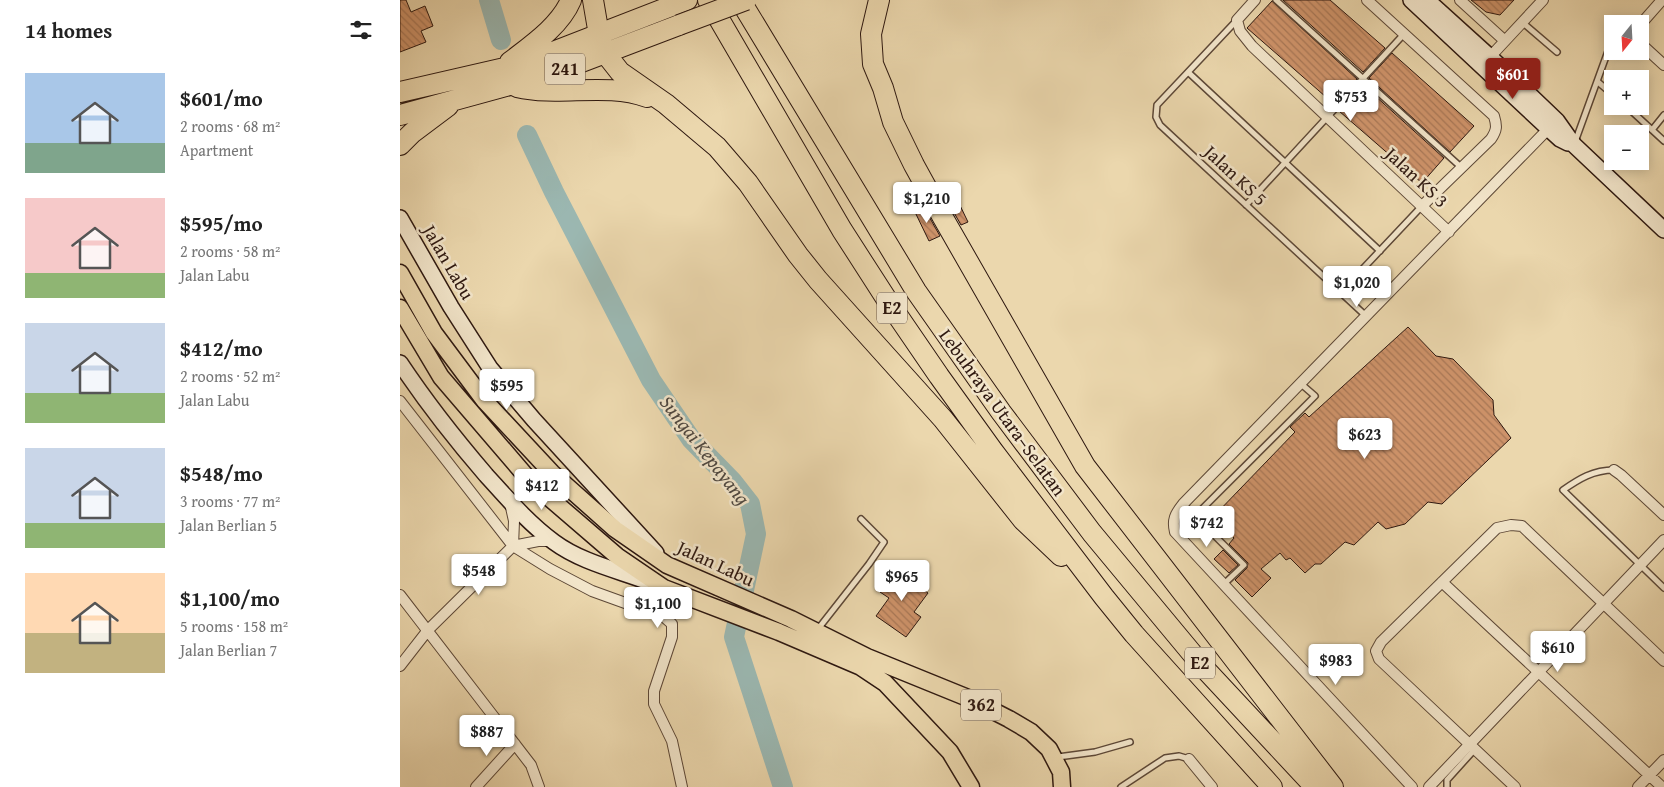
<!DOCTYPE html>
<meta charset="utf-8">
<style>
:root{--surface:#fff;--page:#f2f2f2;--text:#222;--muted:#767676;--accent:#8f2418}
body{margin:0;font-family:"Gentium Book Plus",serif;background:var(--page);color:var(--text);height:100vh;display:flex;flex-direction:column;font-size:19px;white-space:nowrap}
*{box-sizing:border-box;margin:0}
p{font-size:16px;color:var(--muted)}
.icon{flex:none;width:28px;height:28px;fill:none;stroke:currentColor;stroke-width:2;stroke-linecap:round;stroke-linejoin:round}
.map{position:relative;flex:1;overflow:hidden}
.side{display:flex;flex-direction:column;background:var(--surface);width:400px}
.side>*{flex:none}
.needle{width:32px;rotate:198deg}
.buttons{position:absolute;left:1204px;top:15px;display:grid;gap:10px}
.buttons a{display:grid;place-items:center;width:45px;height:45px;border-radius:0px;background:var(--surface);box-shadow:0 2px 12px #0003;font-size:25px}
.price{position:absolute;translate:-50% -42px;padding:0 11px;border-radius:5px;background:#fff;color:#222;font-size:16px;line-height:32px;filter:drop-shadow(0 1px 2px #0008)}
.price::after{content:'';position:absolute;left:50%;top:30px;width:15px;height:11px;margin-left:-8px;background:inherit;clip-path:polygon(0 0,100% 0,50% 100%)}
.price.selected{background:var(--accent);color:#fff}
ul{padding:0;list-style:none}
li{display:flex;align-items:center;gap:15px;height:125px;padding:0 25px}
li span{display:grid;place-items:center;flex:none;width:140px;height:100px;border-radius:0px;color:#555}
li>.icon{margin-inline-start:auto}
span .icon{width:60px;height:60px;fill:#fffc;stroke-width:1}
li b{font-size:21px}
h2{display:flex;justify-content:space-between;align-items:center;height:60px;padding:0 25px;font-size:21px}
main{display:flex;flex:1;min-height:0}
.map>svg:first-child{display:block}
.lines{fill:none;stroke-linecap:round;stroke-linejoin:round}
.river{stroke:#9bb8b2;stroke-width:20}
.building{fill:url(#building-back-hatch);stroke:#2e1810}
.lane-casing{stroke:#5d4837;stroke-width:8}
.street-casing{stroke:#5d4837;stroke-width:12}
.secondary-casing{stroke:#2e1810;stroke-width:18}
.primary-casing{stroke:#2e1810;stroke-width:19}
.highway-casing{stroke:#2e1810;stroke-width:22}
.lane{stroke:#f2e5ca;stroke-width:5}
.street{stroke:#f2e5ca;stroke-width:10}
.secondary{stroke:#f2e5ca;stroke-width:15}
.primary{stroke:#ebd7ad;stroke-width:16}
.highway{stroke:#ebd7ad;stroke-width:20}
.highway-bridge-casing{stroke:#2e1810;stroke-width:22;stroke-linecap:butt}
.highway-bridge{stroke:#ebd7ad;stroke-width:20}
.labels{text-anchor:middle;stroke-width:5;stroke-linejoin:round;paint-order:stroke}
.shield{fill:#f2e5ca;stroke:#695648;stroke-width:1}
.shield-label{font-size:18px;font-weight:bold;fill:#2e1810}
.street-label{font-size:19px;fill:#2e1810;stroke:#f2e5ca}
.water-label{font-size:20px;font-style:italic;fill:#4f4841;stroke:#f2e5ca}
</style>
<main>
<section class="side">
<h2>14 homes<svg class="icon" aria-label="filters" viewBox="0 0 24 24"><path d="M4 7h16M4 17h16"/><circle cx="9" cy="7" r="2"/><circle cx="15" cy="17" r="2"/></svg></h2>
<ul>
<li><span style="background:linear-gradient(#a9c7e8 70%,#7fa58c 0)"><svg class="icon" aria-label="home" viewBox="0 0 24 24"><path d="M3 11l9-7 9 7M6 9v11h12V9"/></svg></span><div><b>$601/mo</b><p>2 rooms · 68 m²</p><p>Apartment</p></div></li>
<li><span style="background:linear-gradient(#f6c9c9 75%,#8fb573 0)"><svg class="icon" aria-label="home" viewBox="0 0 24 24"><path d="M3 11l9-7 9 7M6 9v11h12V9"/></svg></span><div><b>$595/mo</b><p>2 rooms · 58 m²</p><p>Jalan Labu</p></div></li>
<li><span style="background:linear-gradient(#c9d6e8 70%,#8fb573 0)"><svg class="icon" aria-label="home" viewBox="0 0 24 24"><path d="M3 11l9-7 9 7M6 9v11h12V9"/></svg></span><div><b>$412/mo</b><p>2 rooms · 52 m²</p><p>Jalan Labu</p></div></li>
<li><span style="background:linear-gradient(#c9d6e8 75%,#8fb573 0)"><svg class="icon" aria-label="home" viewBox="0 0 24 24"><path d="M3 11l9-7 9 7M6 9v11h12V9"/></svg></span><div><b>$548/mo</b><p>3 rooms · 77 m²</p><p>Jalan Berlian 5</p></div></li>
<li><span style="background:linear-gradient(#ffd9b3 60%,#c2b280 0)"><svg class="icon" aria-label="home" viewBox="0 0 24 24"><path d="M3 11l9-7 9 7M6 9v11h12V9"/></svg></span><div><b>$1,100/mo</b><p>5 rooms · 158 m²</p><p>Jalan Berlian 7</p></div></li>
</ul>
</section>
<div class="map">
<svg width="1264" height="787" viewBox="0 0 1264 787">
<defs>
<pattern id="building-back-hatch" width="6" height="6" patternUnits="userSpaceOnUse" patternTransform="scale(1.25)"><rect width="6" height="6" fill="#ce936a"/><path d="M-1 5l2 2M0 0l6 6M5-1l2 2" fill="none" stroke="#a87756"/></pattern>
</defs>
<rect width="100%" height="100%" fill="#ebd7ad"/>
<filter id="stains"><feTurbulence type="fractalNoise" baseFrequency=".004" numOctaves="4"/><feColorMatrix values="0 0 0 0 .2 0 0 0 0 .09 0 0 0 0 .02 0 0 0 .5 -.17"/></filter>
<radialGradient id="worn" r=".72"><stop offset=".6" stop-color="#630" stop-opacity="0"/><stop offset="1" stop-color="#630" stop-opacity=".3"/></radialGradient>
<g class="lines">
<path class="river" d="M 89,0 L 101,40
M 127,135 L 154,192 L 251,380 L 291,439 L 332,481 L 350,504 L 356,534 L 334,637 L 383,787"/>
</g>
<path class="building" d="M 0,0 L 6,0 L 11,12 L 25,6 L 33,26 L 21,31 L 26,42 L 0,52 Z
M 883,0 L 930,0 L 985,48 L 963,72 Z
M 1071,0 L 1114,0 L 1100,15 L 1086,12 Z
M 872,1 L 957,79 L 934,104 L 847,28 Z
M 992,53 L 1074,126 L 1050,152 L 969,78 Z
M 963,85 L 1044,158 L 1022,183 L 939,111 Z
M 553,191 L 568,222 L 561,225 L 544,195 Z
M 523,206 L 540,236 L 529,241 L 514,210 Z
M 1008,327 L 1036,356 L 1053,359 L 1093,400 L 1094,415 L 1111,438 L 1042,504 L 1028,502 L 1005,524 L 986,529 L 978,522 L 954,545 L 945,542 L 921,564 L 915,564 L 905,573 L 890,558 L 886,560 L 880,553 L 861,569 L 871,578 L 852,597 L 835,580 L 847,568 L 848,563 L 829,544 L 834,538 L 813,517 L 895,432 L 890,427 L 905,413 L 909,417 Z
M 823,550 L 838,565 L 829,573 L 814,559 Z
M 500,564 L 514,575 L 510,580 L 528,593 L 514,612 L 521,617 L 506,637 L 476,616 L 489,598 L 480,592 Z"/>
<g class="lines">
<defs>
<path id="lane" d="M 876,0 L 1062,168
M 837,20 L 757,105 L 756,117 L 760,125 L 966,316
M 1122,22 L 1157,52
M 788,72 L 980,251
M 1198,82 L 1212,94
M 1226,106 L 1264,141
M 1252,130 L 1264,115
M 1175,142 L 1212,40
M 846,205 L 1004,34
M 940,293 L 1022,206
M 1214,470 C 1193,470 1179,479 1163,490 L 1264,588
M 783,504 L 795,516 L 915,396 L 900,383
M 795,516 L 844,565 L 824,584
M 418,629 L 469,564 L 484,542 L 461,519
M 658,757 L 695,752 L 730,742
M 721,787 L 765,758 L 779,756 L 789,759
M 1047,787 L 1047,780 L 1075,749"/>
<path id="street" d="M 855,0 L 837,20 L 840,31 L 852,46 L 1049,232
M 967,0 L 1094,116 C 1097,126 1097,130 1091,139 L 1022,206
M 1060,0 L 1105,41
M 1240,25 L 1262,0
M 1240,43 L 1264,65
M 1090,57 L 1143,0
M 0,401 L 113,546 L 150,569 L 192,591 L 264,617 L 272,624 L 272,637 L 254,691 L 254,704 L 272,741 L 282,787
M 1214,470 L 1221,475 L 1264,515
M 110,503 L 114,521 L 113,546
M 1042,582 L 1262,787
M 0,595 L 131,765 L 139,787
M 0,666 L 28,630 L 113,546 L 138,541 L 153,541
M 789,759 L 812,787
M 76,787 L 115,744
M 1012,787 L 775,532 C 772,520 775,514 783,504 L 1152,125
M 1029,787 L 1264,540
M 1115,787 L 979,659 L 976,651 L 981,642 L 1097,528 L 1111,525 L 1122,526 L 1264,661
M 1238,787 L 1264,760"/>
<path id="secondary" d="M 1011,0 L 1149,129 L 1160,139 L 1168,143
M 1027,0 L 1090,57 L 1157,121 L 1174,145 L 1264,230
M 0,218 L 51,307 L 90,368 L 134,420 L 256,553
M 0,363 C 26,402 55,439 86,475 C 107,498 128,523 154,542 C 181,562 217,570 249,582"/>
<path id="primary" d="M 0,273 L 34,333 L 84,400 L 152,473 L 215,529 L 267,565 L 391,619 L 467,657 L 568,698 L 609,719 L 631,732 L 649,749 L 661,772 L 662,787
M 0,308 L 41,377 L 131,482 L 217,556 L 264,588 L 379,632 L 461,667 L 485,683 L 550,752 L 571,787"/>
<path id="highway" d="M 193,0 L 199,35 L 205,53 L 220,72 L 266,104 L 317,147 L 348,183 L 398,255 L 418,280 L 543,419 L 623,520 L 661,556
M 308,0 L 442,230 L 489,303 L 539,376 L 593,451 L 704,597 L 734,634 L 872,787
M 340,0 L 516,291 L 601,412 L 692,533 L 805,669 L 915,787
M 479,0 L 471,34 L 473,64 L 483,88 L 493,122 L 514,165 L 542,216 L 685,466 L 933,787
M 110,62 C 132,45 160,26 171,0
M 117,87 C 160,97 205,82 247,97
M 0,92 L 122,64 L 287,0
M 0,115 L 150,74 L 279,25
M 0,145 L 12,133 L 48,106"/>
</defs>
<use href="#lane" class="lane-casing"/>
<use href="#street" class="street-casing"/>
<use href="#secondary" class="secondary-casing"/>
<use href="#primary" class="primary-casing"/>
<use href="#highway" class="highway-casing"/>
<use href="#lane" class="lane"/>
<use href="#street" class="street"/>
<use href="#secondary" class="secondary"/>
<use href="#primary" class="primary"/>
<use href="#highway" class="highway"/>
<defs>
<path id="highway-bridge" d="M 279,25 L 346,0"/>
</defs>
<use href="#highway-bridge" class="highway-bridge-casing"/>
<use href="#highway-bridge" class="highway-bridge"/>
</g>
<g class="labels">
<g class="shield">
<rect x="145" y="53.5" width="40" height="31" rx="4"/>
<rect x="477" y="292.5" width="30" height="31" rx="4"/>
<rect x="785" y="647.5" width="30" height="31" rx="4"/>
<rect x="561" y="689.5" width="40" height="31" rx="4"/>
</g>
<g class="shield-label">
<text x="165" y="75">241</text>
<text x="492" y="314">E2</text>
<text x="800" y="669">E2</text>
<text x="581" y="711">362</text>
</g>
<g class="street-label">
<text transform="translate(836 175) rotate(43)" y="7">Jalan KS 5</text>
<text transform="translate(1017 177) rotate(43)" y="7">Jalan KS 3</text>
<text transform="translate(49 262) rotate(60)" y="7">Jalan Labu</text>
<text transform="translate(603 412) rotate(54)" y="7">Lebuhraya Utara–Selatan</text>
<text transform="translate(316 563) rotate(25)" y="7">Jalan Labu</text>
</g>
<g class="water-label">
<text transform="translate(305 450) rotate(52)" y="7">Sungai Kepayang</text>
</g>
</g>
<rect width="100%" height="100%" filter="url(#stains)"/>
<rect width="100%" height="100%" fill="url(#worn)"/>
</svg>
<div class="buttons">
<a><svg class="needle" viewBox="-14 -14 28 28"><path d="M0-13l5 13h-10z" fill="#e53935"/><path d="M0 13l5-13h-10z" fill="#767676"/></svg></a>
<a>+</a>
<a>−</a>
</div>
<b class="price selected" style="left:1113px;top:100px">$601</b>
<b class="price" style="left:951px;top:122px">$753</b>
<b class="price" style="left:527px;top:224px">$1,210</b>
<b class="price" style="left:957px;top:308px">$1,020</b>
<b class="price" style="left:107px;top:411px">$595</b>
<b class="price" style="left:965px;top:460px">$623</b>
<b class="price" style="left:142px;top:511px">$412</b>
<b class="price" style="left:807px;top:548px">$742</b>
<b class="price" style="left:79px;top:596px">$548</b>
<b class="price" style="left:502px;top:602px">$965</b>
<b class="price" style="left:258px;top:629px">$1,100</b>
<b class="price" style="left:1158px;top:673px">$610</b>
<b class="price" style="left:936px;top:686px">$983</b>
<b class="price" style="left:87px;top:757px">$887</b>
</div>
</main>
